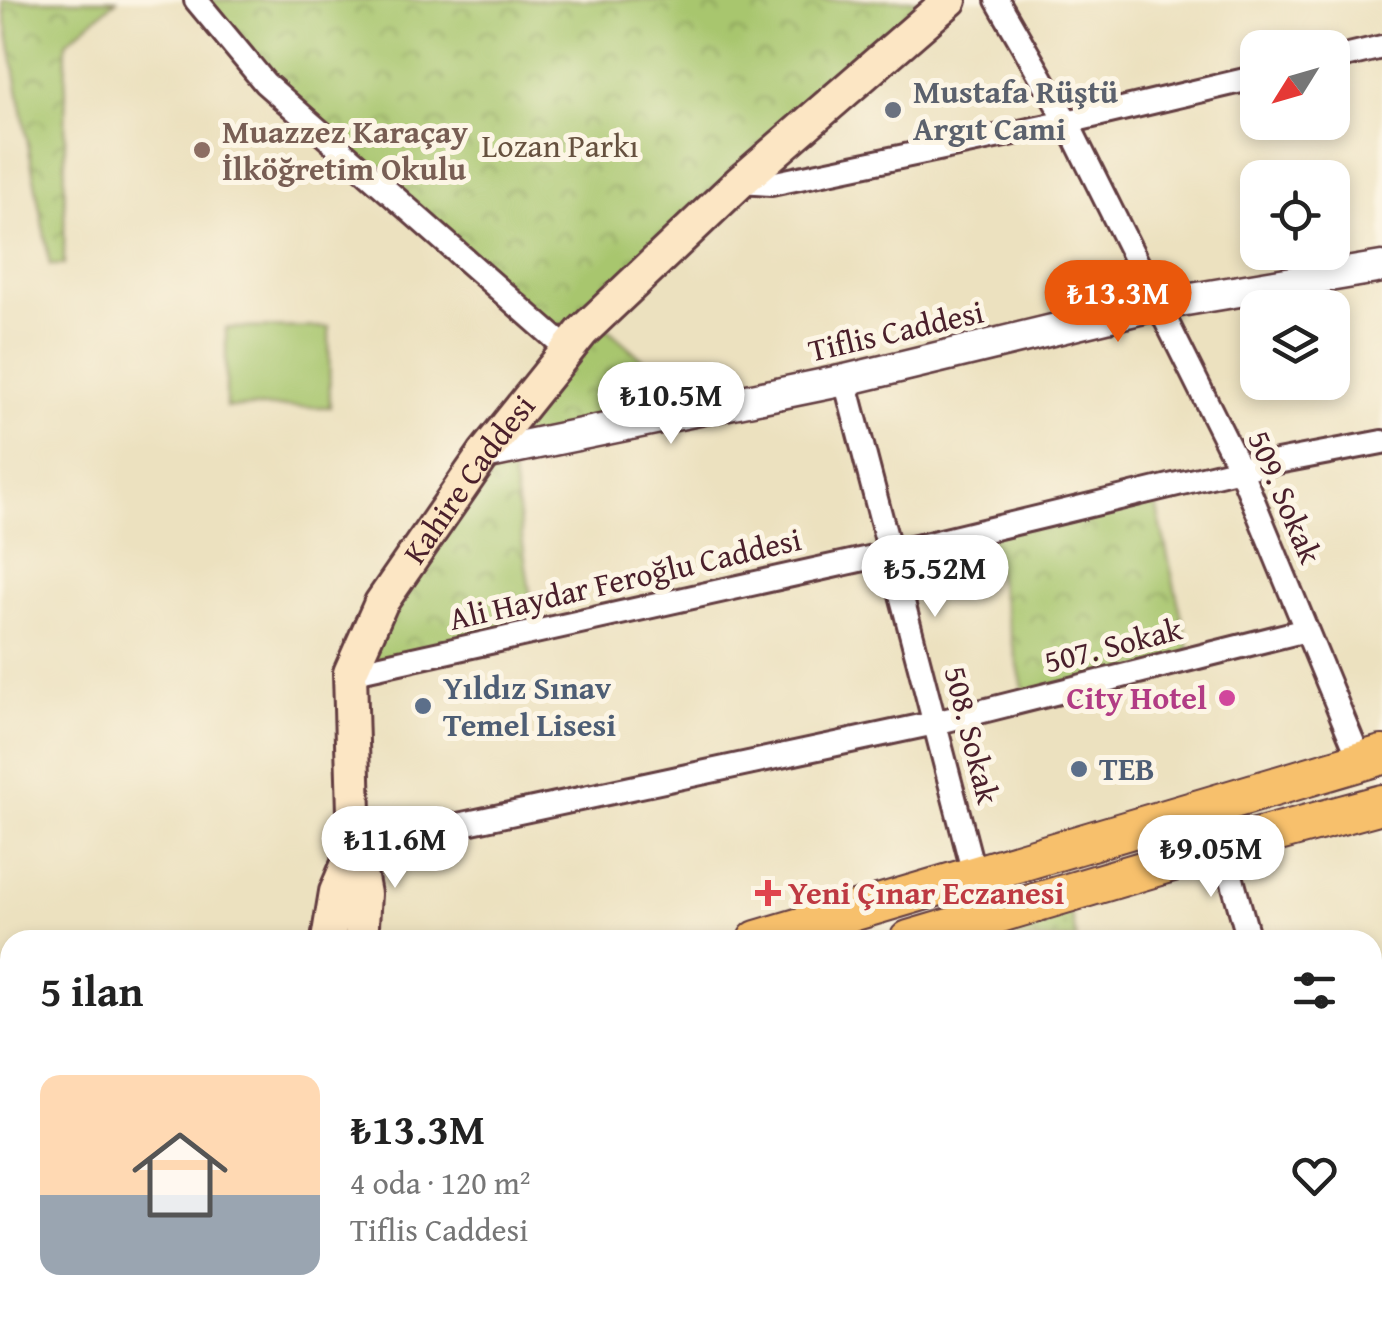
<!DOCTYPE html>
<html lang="tr">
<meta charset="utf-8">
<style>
:root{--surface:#fff;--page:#f6f6f6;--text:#222;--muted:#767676;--line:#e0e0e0;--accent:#ea580c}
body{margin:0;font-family:"Gentium Book Plus",serif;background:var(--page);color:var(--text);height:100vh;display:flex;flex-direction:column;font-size:38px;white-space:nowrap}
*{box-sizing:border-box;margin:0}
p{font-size:32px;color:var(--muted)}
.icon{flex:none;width:55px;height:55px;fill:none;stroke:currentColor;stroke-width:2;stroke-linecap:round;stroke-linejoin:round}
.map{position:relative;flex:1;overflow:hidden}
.side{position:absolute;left:0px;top:930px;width:1382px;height:392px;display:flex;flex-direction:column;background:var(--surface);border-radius:30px 30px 0 0;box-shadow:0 5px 15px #0003}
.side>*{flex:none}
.needle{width:65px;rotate:233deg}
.buttons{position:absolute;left:1240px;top:30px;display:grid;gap:20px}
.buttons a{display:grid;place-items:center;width:110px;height:110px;border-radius:20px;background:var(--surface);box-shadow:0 5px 15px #0003;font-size:50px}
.price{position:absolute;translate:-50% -85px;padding:0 22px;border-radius:35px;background:#fff;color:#222;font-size:32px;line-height:65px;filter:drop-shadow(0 2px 5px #0008)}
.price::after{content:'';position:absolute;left:50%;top:60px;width:30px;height:22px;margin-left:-15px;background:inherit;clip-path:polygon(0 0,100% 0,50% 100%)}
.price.on{background:var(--accent);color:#fff}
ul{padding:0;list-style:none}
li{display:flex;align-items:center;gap:30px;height:250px;padding:0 40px}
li+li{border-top:2px solid var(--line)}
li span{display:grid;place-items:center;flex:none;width:280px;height:200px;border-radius:20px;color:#555}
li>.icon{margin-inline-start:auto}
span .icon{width:120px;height:120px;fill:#fffc;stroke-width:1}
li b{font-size:42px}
h2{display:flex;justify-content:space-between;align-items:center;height:120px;padding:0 40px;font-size:42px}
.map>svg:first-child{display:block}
.grass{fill:#a8c66e;stroke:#79724c;stroke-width:2.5}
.park{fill:url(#park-crowns);stroke:#79724c;stroke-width:2.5}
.garden{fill:url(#garden-dots);stroke:#79724c;stroke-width:2.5}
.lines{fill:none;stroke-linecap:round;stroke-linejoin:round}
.minor-casing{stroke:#623c41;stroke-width:28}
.tertiary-casing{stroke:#623c41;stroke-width:35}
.secondary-casing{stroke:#623c41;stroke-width:38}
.primary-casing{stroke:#623c41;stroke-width:42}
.minor{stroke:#fff;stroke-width:22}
.tertiary{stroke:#fff;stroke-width:30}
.secondary{stroke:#fce6c4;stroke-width:32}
.primary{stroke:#f7c06c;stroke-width:38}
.worship-dot{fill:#6b7280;stroke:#fcf5e5;stroke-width:4}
.education-dot{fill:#8d6e63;stroke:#fcf5e5;stroke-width:4}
.hotel-dot{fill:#d1479c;stroke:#fcf5e5;stroke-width:4}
.service-dot{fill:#5c6f8a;stroke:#fcf5e5;stroke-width:4}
.health-dot{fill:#e0444e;stroke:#fcf5e5;stroke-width:4}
.labels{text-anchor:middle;stroke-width:10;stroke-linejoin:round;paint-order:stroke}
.worship-label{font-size:32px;font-weight:bold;fill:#5b616d;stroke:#fcf5e5;text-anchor:start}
.education-label{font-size:32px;font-weight:bold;fill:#785e54;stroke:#fcf5e5;text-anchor:start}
.park-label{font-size:32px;fill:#66513f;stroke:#fcf5e5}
.street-label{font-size:32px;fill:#4a1f2b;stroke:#fcf5e5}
.service-label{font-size:32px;font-weight:bold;fill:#4e5e75;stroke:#fcf5e5;text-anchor:start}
.hotel-label{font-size:32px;font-weight:bold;fill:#b23c85;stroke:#fcf5e5;text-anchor:end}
.health-label{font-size:32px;font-weight:bold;fill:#be3a42;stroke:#fcf5e5;text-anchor:start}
</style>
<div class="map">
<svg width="1382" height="1321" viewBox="0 0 1382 1321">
<defs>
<pattern id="park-crowns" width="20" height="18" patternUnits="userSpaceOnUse" patternTransform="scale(2.5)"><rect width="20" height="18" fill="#a8c66e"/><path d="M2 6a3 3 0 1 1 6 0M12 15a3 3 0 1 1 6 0" fill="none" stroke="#8ba05b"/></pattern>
<pattern id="garden-dots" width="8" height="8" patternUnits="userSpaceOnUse" patternTransform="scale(2.5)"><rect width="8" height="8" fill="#a8c66e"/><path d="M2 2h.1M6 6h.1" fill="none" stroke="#8ba05b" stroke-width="1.8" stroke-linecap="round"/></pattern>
</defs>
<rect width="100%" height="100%" fill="#fcf5e5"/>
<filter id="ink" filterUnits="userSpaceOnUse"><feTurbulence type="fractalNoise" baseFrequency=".01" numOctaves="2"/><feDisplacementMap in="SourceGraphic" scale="20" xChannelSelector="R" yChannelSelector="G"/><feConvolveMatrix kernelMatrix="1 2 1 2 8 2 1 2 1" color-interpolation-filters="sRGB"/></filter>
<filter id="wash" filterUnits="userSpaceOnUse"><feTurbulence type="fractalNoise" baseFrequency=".0048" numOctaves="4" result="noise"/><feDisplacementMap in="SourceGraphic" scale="40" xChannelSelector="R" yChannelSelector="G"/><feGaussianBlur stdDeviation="2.25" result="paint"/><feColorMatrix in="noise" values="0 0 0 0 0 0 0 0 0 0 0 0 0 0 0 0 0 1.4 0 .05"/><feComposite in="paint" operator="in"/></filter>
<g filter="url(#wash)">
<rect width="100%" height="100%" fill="#ece1bf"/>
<path class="grass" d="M 329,327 L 330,407 L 226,407 L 226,328 Z"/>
<path class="park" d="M 2,0 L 117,0 L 66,42 L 64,265 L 50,265 Z
M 196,0 L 950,0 L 596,319 L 702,410 L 509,450 L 536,632 L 350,673 L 566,349 L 415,217 Z
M 1153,491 L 1191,658 L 1026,700 L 986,530 Z"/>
<path class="garden" d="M 1066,893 L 1077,940 L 909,940 Z
M 10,1155 L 10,1312 L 293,1313 L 292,1321 L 0,1321 L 0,1157 Z
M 1170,1312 L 1173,1321 L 855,1321 L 842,1313 Z"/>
</g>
<g filter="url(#ink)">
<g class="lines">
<defs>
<path id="minor" d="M 196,0 L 265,83 L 567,349
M 997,0 L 1067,122 L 1240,469 L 1360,760
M 1332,59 L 1382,47
M 740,182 L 771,184 L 1067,122 L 1258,77
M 845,380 L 974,874
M 350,673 L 891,553 L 1240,469 L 1382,442
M 355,847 L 935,723 L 1306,630
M 1223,847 L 1249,940
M 1372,1186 L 1382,1184
M 842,1312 L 855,1321
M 1348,1312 L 1350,1321"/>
<path id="tertiary" d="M 484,454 L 845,380 L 1156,305 L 1382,267"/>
<g id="secondary">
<path d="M 355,847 L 364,894 L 361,940"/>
<path id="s1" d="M 328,940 L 336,892 L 355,847 L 350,673 L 381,603 L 484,454 L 582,332 L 740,182 L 950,0"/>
<path d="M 0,1127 L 10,1125"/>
</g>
<path id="primary" d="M 757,940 L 1382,755
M 909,940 L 1223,847 L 1382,804
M 319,1321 L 320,1312
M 352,1321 L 353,1312"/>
</defs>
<use href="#minor" class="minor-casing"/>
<use href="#tertiary" class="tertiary-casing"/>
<use href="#secondary" class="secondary-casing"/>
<use href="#primary" class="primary-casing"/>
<use href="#minor" class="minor"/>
<use href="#tertiary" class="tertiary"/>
<use href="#secondary" class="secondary"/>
<use href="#primary" class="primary"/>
</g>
</g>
<circle class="worship-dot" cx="893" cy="110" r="10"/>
<circle class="education-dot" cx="202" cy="150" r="10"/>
<circle class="hotel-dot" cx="1227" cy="698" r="10"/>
<g class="service-dot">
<circle cx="423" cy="706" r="10"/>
<circle cx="1079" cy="769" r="10"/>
</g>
<path class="health-dot" d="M763 878h10v10h10v10h-10v10h-10v-10h-10v-10h10z"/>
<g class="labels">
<g class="worship-label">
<text x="913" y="103">Mustafa Rüştü<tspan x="913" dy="37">Argıt Cami</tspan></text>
</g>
<g class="education-label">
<text x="222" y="143">Muazzez Karaçay<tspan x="222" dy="37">İlköğretim Okulu</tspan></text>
</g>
<g class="park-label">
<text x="560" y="157">Lozan Parkı</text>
</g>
<g class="street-label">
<text transform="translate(896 331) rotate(-13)" y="11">Tiflis Caddesi</text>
<text dy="11" stroke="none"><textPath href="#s1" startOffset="500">Kahire Caddesi</textPath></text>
<text transform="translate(1285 497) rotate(67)" y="11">509. Sokak</text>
<text transform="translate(625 579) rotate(-13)" y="11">Ali Haydar Feroğlu Caddesi</text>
<text transform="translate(1113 645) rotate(-14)" y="11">507. Sokak</text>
<text transform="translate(972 735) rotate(76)" y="11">508. Sokak</text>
</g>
<g class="service-label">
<text x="443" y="699">Yıldız Sınav<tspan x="443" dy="37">Temel Lisesi</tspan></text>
<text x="1099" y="780">TEB</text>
</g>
<g class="hotel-label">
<text x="1207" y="709">City Hotel</text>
</g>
<g class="health-label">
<text x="788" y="904">Yeni Çınar Eczanesi</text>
</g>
</g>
</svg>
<div class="buttons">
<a><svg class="needle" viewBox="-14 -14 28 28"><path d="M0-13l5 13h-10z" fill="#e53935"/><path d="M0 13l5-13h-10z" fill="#767676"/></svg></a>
<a><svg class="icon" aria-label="locate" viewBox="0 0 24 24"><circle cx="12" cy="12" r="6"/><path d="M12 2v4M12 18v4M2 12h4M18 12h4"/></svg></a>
<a><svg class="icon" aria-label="layers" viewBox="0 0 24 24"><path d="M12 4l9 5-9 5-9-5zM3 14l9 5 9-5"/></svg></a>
</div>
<b class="price on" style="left:1118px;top:345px">₺13.3M</b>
<b class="price" style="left:671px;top:447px">₺10.5M</b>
<b class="price" style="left:935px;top:620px">₺5.52M</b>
<b class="price" style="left:395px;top:891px">₺11.6M</b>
<b class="price" style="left:1211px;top:900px">₺9.05M</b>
<section class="side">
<h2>5 ilan<svg class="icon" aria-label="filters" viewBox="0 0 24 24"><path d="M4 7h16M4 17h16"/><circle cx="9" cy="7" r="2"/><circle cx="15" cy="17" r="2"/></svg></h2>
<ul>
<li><span style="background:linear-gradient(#ffd9b3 60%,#9aa5b1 0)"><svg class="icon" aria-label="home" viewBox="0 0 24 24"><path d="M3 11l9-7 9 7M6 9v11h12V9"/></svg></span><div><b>₺13.3M</b><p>4 oda · 120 m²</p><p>Tiflis Caddesi</p></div><svg class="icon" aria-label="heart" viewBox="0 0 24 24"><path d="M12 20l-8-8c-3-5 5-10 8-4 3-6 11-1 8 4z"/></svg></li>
</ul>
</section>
</div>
